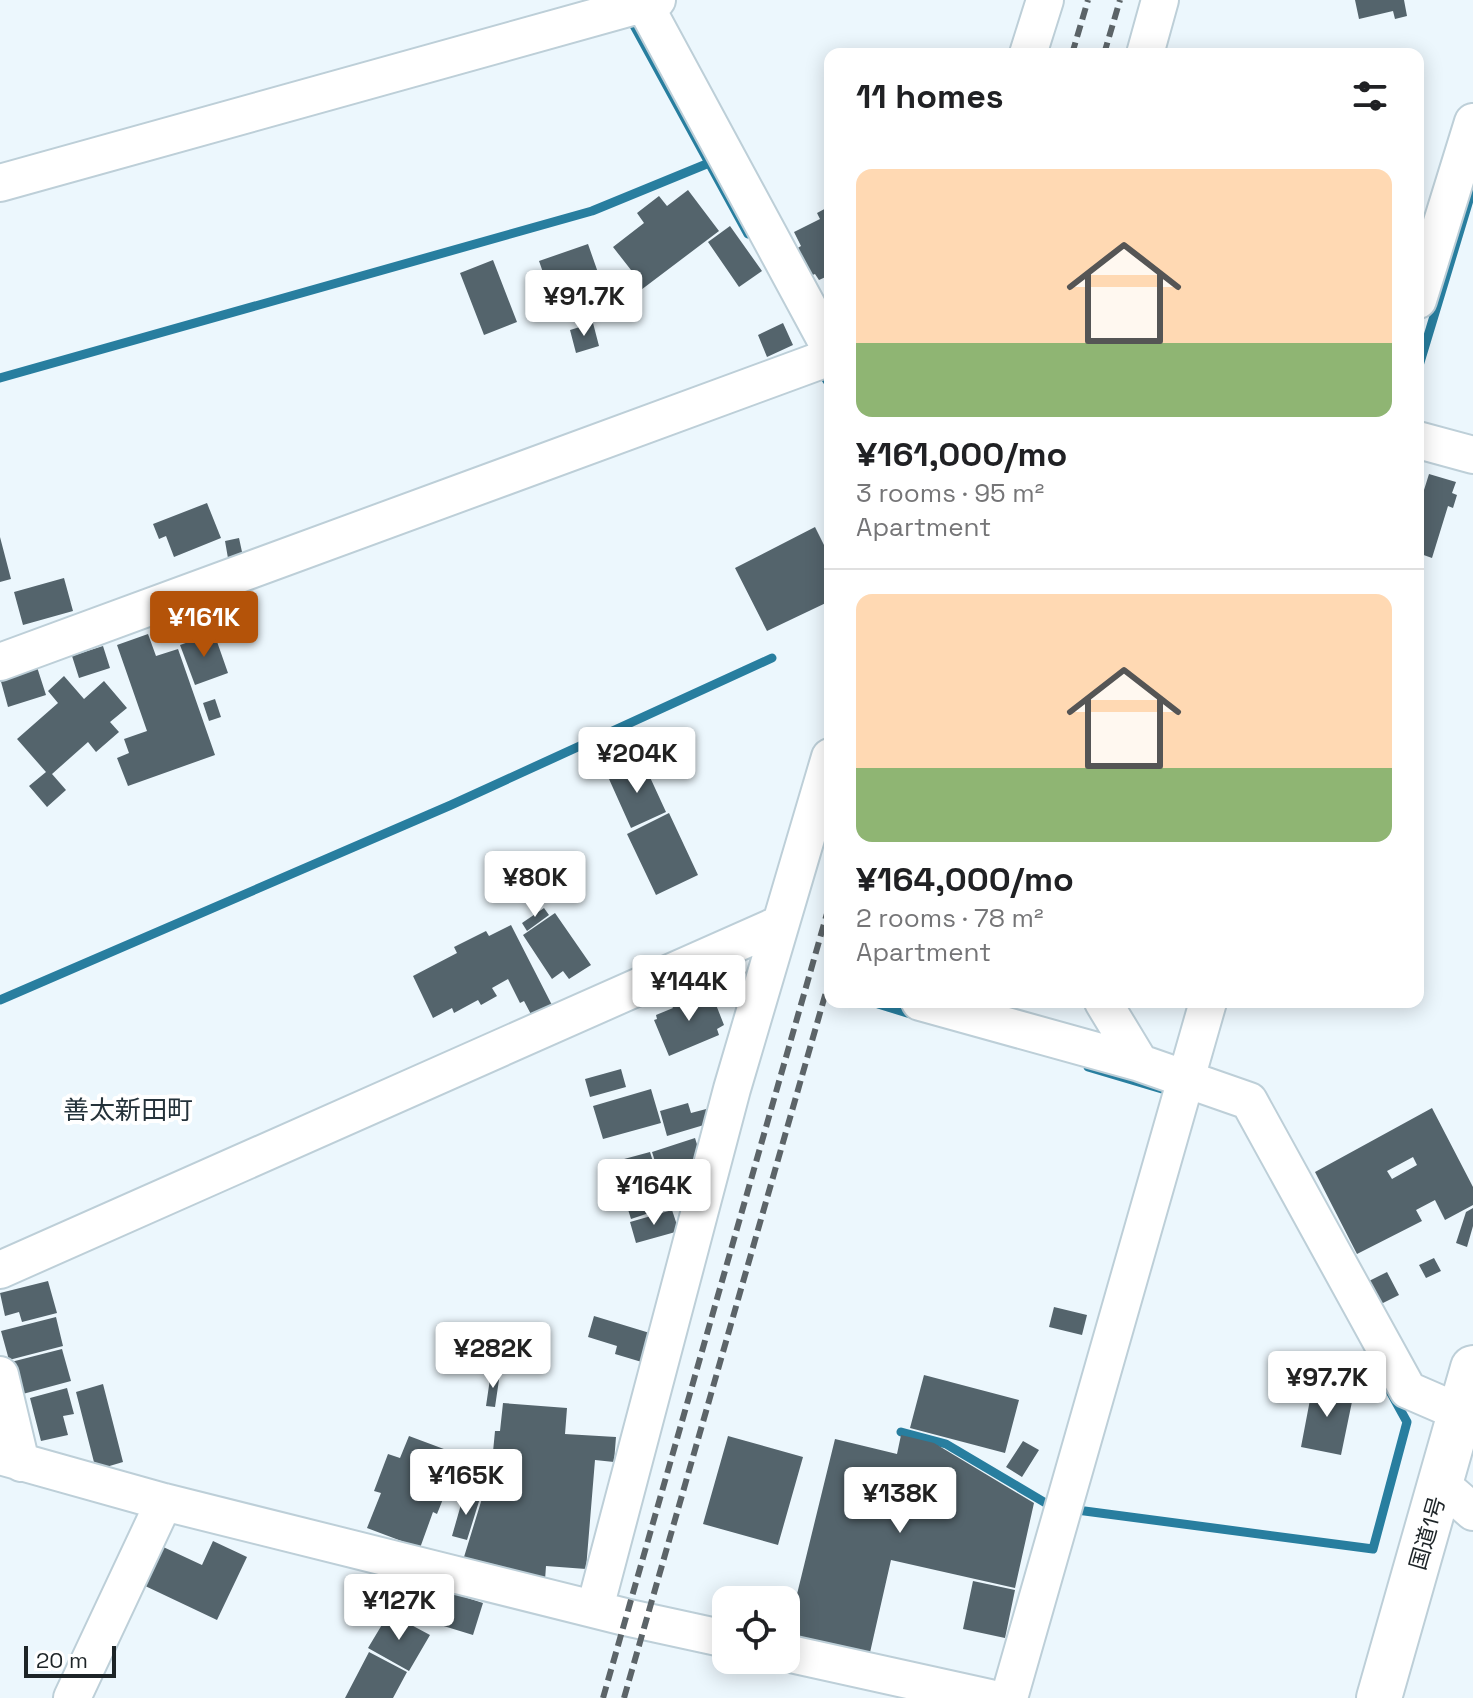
<!DOCTYPE html>
<meta charset="utf-8">
<style>
:root{--surface:#fff;--page:#f6f6f6;--text:#202124;--muted:#757577;--line:#e0e0e0;--accent:#b45309}
body{margin:0;font-family:"Space Grotesk","Noto Sans JP",sans-serif;background:var(--page);color:var(--text);height:100vh;display:flex;flex-direction:column;font-size:30px;white-space:nowrap}
*{box-sizing:border-box;margin:0}
p{font-size:26px;color:var(--muted)}
.icon{flex:none;width:44px;height:44px;fill:none;stroke:currentColor;stroke-width:2;stroke-linecap:round;stroke-linejoin:round}
.map{position:relative;flex:1;overflow:hidden}
.sheet{position:absolute;left:824px;top:48px;width:600px;height:960px;display:flex;flex-direction:column;background:var(--surface);border-radius:16px;box-shadow:0 4px 20px #0003}
.sheet>*{flex:none}
.tools{position:absolute;left:712px;top:1586px;display:grid;gap:16px}
.tools a{display:grid;place-items:center;width:88px;height:88px;border-radius:16px;background:var(--surface);box-shadow:0 4px 20px #0003;font-size:40px}
.scale{position:absolute;left:24px;bottom:20px;width:92px;box-sizing:border-box;padding-left:8px;border:4px solid #1d2427;border-top:0;font-size:22px;line-height:28px;white-space:nowrap;color:#1d2427;-webkit-text-stroke:6px #fff;paint-order:stroke}
.price{position:absolute;translate:-50% -68px;padding:0 18px;border-radius:8px;background:#fff;color:#222;font-size:26px;line-height:52px;filter:drop-shadow(0 2px 4px #0008)}
.price::after{content:'';position:absolute;left:50%;top:48px;width:24px;height:18px;margin-left:-12px;background:inherit;clip-path:polygon(0 0,100% 0,50% 100%)}
.price.on{background:var(--accent);color:#fff}
ul{padding:0;list-style:none}
li{display:grid;align-content:center;gap:16px;height:424px;padding:0 32px}
li+li{border-top:2px solid var(--line)}
li span{display:grid;place-items:center;height:248px;border-radius:16px;color:#555}
li>.icon{margin-inline-start:auto}
span .icon{width:144px;height:144px;fill:#fffc;stroke-width:1}
li b{font-size:34px}
h2{display:flex;justify-content:space-between;align-items:center;height:96px;padding:0 32px;font-size:34px}
.map>svg:first-child{display:block}
.lines{fill:none;stroke-linecap:round;stroke-linejoin:round}
.stream{stroke:#287e9f;stroke-width:9}
.building{fill:#54646c;fill-rule:evenodd}
.minor-casing{stroke:#bdcfd8;stroke-width:40}
.highway-casing{stroke:#bdcfd8;stroke-width:48}
.minor{stroke:#fff;stroke-width:36}
.highway{stroke:#fff;stroke-width:44}
.rail{stroke:#5c6468;stroke-width:6;stroke-dasharray:12 6;stroke-linecap:butt}
.labels{text-anchor:middle;stroke-width:8;stroke-linejoin:round;paint-order:stroke}
.street-label{font-size:22px;fill:#1d2427;stroke:#fff}
.quarter-label{font-size:26px;fill:#24323a;stroke:#fff}
</style>
<div class="map">
<svg width="1473" height="1698" viewBox="0 0 1473 1698">
<rect width="100%" height="100%" fill="#ecf7fd"/>
<g class="lines">
<path class="stream" d="M 631,20 L 748,234
M 1418,369 L 1473,187
M 822,373 L 830,385
M 0,378 L 592,211 L 709,163
M 0,1000 L 451,805 L 772,658
M 878,1004 L 917,1016
M 1088,1067 L 1162,1089
M 901,1432 L 946,1444 L 1049,1505
M 1079,1503 L 1077,1510 L 1373,1549 L 1407,1422 L 1391,1393"/>
</g>
<path class="building" d="M 1355,0 L 1404,0 L 1407,16 L 1395,19 L 1393,11 L 1359,19 Z
M 688,190 L 719,231 L 633,296 L 620,279 L 631,270 L 613,247 L 644,223 L 637,213 L 659,196 L 667,206 Z
M 830,206 L 830,275 L 819,280 L 815,274 L 810,276 L 796,249 L 801,246 L 794,232 L 820,219 L 817,213 Z
M 730,226 L 762,271 L 739,287 L 708,242 Z
M 588,244 L 602,284 L 609,282 L 613,291 L 595,297 L 591,287 L 553,301 L 539,261 Z
M 493,260 L 517,322 L 484,335 L 460,273 Z
M 593,323 L 599,346 L 576,353 L 570,330 Z
M 783,323 L 793,345 L 767,357 L 758,335 Z
M 1429,474 L 1456,482 L 1452,493 L 1457,495 L 1453,508 L 1448,506 L 1432,558 L 1418,553 L 1418,509 Z
M 207,503 L 221,538 L 174,557 L 166,536 L 159,539 L 153,524 Z
M 815,527 L 826,549 L 830,547 L 830,601 L 767,631 L 735,568 Z
M 0,537 L 11,579 L 0,582 Z
M 239,538 L 244,561 L 229,564 L 225,541 Z
M 64,578 L 73,611 L 23,625 L 14,592 Z
M 214,633 L 228,673 L 195,685 L 180,645 Z
M 148,634 L 156,656 L 178,649 L 215,755 L 128,786 L 117,758 L 129,753 L 124,739 L 147,731 L 117,645 Z
M 103,646 L 110,668 L 79,678 L 72,656 Z
M 37,667 L 46,695 L 8,707 L 0,678 Z
M 64,676 L 84,699 L 104,681 L 127,708 L 110,722 L 119,732 L 96,752 L 88,742 L 52,774 L 66,790 L 47,807 L 29,786 L 46,772 L 17,739 L 58,703 L 48,691 Z
M 215,699 L 221,717 L 209,721 L 203,703 Z
M 643,762 L 666,812 L 631,828 L 609,779 Z
M 669,813 L 698,875 L 656,895 L 627,834 Z
M 544,908 L 549,915 L 527,931 L 522,923 Z
M 555,913 L 591,965 L 569,979 L 563,971 L 552,979 L 523,935 Z
M 511,925 L 554,1009 L 534,1020 L 524,1001 L 520,1003 L 508,979 L 492,988 L 497,996 L 481,1005 L 478,1000 L 454,1013 L 452,1008 L 433,1018 L 413,976 L 457,953 L 454,947 L 486,931 L 489,936 Z
M 745,971 L 752,983 L 725,998 L 719,987 Z
M 711,992 L 724,1025 L 717,1029 L 719,1035 L 669,1056 L 654,1020 L 657,1019 L 656,1015 L 673,1008 L 670,1003 L 691,994 L 693,1000 Z
M 621,1069 L 626,1087 L 590,1097 L 585,1079 Z
M 651,1089 L 661,1123 L 603,1139 L 593,1106 Z
M 688,1103 L 691,1113 L 710,1108 L 714,1122 L 667,1136 L 660,1111 Z
M 1432,1108 L 1473,1187 L 1473,1205 L 1445,1220 L 1435,1200 L 1416,1210 L 1422,1221 L 1357,1254 L 1315,1172 ZM 1413,1157 L 1417,1165 L 1392,1179 L 1387,1171 Z
M 695,1138 L 704,1167 L 661,1180 L 652,1152 Z
M 650,1152 L 667,1207 L 631,1219 L 613,1162 Z
M 1473,1208 L 1473,1226 L 1467,1247 L 1456,1243 L 1466,1212 Z
M 672,1210 L 679,1231 L 636,1243 L 630,1222 Z
M 1434,1258 L 1441,1271 L 1426,1278 L 1419,1265 Z
M 1387,1272 L 1399,1295 L 1377,1306 L 1365,1283 Z
M 48,1281 L 57,1313 L 22,1322 L 19,1312 L 5,1316 L 0,1293 Z
M 1054,1307 L 1087,1315 L 1082,1335 L 1049,1327 Z
M 594,1316 L 653,1334 L 645,1363 L 615,1354 L 617,1346 L 588,1337 Z
M 56,1317 L 63,1346 L 9,1360 L 1,1331 Z
M 62,1349 L 71,1381 L 19,1395 L 11,1362 Z
M 491,1372 L 500,1373 L 495,1407 L 486,1406 Z
M 924,1375 L 1019,1400 L 1005,1453 L 910,1428 Z
M 103,1384 L 123,1462 L 96,1470 L 76,1392 Z
M 1313,1384 L 1354,1392 L 1341,1455 L 1301,1447 Z
M 67,1388 L 74,1414 L 63,1416 L 68,1435 L 41,1441 L 30,1398 Z
M 503,1403 L 567,1408 L 565,1434 L 616,1437 L 614,1462 L 595,1460 L 586,1569 L 546,1566 L 545,1580 L 464,1557 L 484,1492 L 489,1493 L 495,1431 L 500,1431 Z
M 901,1435 L 934,1443 L 1034,1503 L 1015,1588 L 891,1560 L 869,1657 L 786,1639 L 835,1439 L 897,1454 Z
M 409,1436 L 484,1464 L 475,1490 L 445,1479 L 440,1493 L 445,1494 L 437,1514 L 433,1512 L 420,1548 L 367,1528 L 381,1493 L 374,1491 L 388,1454 L 400,1458 Z
M 728,1436 L 803,1457 L 778,1545 L 703,1524 Z
M 1023,1441 L 1039,1450 L 1022,1477 L 1006,1467 Z
M 464,1494 L 480,1498 L 467,1540 L 452,1536 Z
M 213,1541 L 247,1557 L 217,1620 L 141,1584 L 159,1545 L 202,1565 Z
M 973,1581 L 1015,1590 L 1005,1638 L 963,1629 Z
M 421,1583 L 483,1603 L 473,1635 L 411,1616 Z
M 389,1613 L 430,1635 L 409,1671 L 368,1648 Z
M 369,1652 L 407,1672 L 393,1698 L 345,1698 Z"/>
<g class="lines">
<defs>
<path id="minor" d="M 642,0 L 830,348
M 1028,54 L 1045,0
M 1145,54 L 1160,0
M 0,183 L 657,0
M 1418,300 L 1473,122
M 1418,440 L 1473,455
M 0,662 L 830,357
M 920,1002 L 1140,1063 L 1249,1101 L 1408,1390 L 1461,1413
M 1103,1002 L 1140,1063
M 0,1270 L 780,924
M 0,1375 L 21,1463
M 0,1456 L 164,1502 L 625,1617 L 726,1639
M 1441,1484 L 1473,1512
M 595,1608 L 732,1089 L 830,757
M 786,1653 L 990,1698
M 72,1698 L 164,1502
M 1009,1698 L 1208,1002"/>
<path id="highway" d="M 1379,1698 L 1473,1368"/>
</defs>
<use href="#minor" class="minor-casing"/>
<use href="#highway" class="highway-casing"/>
<use href="#minor" class="minor"/>
<use href="#highway" class="highway"/>
<path class="rail" d="M 1072,54 L 1088,0
M 1104,54 L 1120,0
M 603,1698 L 830,903
M 624,1698 L 830,978"/>
</g>
<g class="labels">
<g class="street-label">
<text transform="translate(1427 1533) rotate(-74)" y="8">国道1号</text>
</g>
<g class="quarter-label">
<text x="128" y="1119">善太新田町</text>
</g>
</g>
</svg>
<div class="tools">
<a><svg class="icon" aria-label="locate" viewBox="0 0 24 24"><circle cx="12" cy="12" r="6"/><path d="M12 2v4M12 18v4M2 12h4M18 12h4"/></svg></a>
</div>
<div class="scale">20 m</div>
<b class="price" style="left:584px;top:338px">¥91.7K</b>
<b class="price on" style="left:204px;top:659px">¥161K</b>
<b class="price" style="left:637px;top:795px">¥204K</b>
<b class="price" style="left:535px;top:919px">¥80K</b>
<b class="price" style="left:689px;top:1023px">¥144K</b>
<b class="price" style="left:654px;top:1227px">¥164K</b>
<b class="price" style="left:493px;top:1390px">¥282K</b>
<b class="price" style="left:1327px;top:1419px">¥97.7K</b>
<b class="price" style="left:466px;top:1517px">¥165K</b>
<b class="price" style="left:900px;top:1535px">¥138K</b>
<b class="price" style="left:399px;top:1642px">¥127K</b>
<section class="sheet">
<h2>11 homes<svg class="icon" aria-label="filters" viewBox="0 0 24 24"><path d="M4 7h16M4 17h16"/><circle cx="9" cy="7" r="2"/><circle cx="15" cy="17" r="2"/></svg></h2>
<ul>
<li><span style="background:linear-gradient(#ffd9b3 70%,#8fb573 0)"><svg class="icon" aria-label="home" viewBox="0 0 24 24"><path d="M3 11l9-7 9 7M6 9v11h12V9"/></svg></span><div><b>¥161,000/mo</b><p>3 rooms · 95 m²</p><p>Apartment</p></div></li>
<li><span style="background:linear-gradient(#ffd9b3 70%,#8fb573 0)"><svg class="icon" aria-label="home" viewBox="0 0 24 24"><path d="M3 11l9-7 9 7M6 9v11h12V9"/></svg></span><div><b>¥164,000/mo</b><p>2 rooms · 78 m²</p><p>Apartment</p></div></li>
</ul>
</section>
</div>
